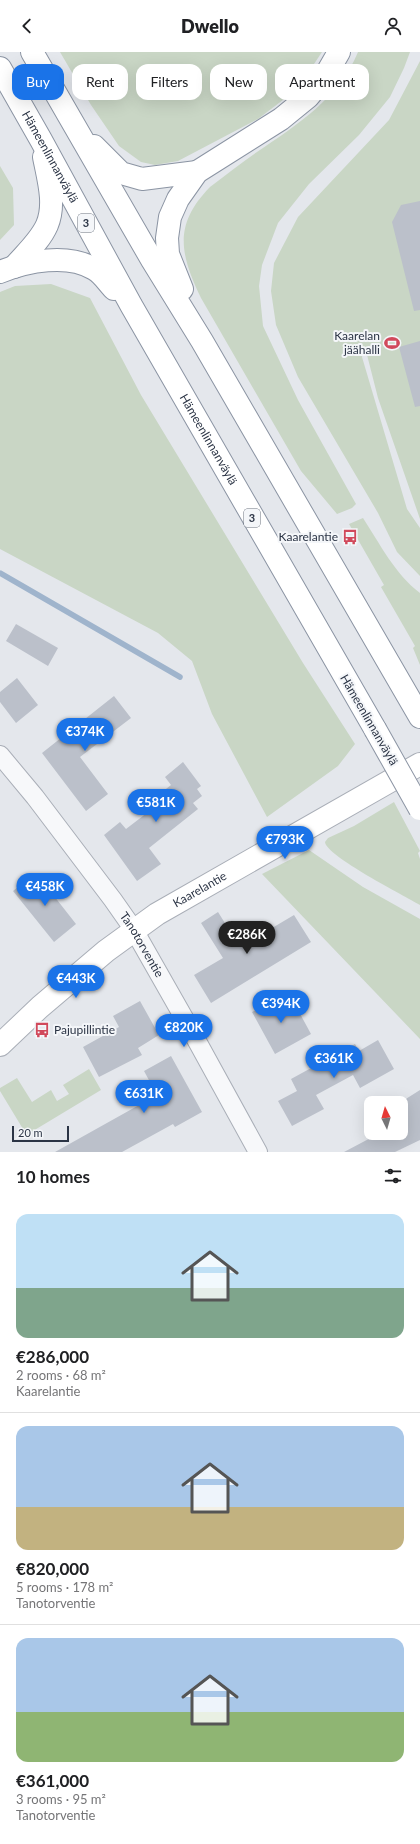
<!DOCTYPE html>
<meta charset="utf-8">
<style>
:root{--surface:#fff;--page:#f6f6f6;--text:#202124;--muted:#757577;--line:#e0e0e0;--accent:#1a73e8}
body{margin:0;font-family:Lato,sans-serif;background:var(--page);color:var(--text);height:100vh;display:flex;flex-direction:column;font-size:15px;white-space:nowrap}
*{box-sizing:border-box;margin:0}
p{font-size:13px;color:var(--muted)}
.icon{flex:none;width:22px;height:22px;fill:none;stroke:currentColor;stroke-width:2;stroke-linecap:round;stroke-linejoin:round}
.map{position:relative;height:1100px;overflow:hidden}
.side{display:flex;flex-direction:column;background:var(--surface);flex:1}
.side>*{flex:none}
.top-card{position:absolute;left:12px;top:12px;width:396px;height:36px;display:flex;gap:8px}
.needle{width:26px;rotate:355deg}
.fabs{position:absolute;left:364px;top:1044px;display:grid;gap:8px}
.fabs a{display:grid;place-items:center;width:44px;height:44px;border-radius:8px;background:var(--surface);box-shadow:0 4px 16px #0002;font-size:20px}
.scale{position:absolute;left:12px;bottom:10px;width:57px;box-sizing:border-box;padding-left:4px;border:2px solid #2b3445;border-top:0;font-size:11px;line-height:14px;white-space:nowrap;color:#2b3445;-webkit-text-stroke:3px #f4f6f9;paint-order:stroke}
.price{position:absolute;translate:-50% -34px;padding:0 9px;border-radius:14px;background:var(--accent);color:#fff;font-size:13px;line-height:26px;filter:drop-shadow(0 1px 2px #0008)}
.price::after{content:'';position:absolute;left:50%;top:24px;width:12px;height:9px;margin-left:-6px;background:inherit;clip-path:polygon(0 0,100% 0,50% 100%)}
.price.selected{background:#222;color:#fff}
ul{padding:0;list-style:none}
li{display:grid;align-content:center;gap:8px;height:212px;padding:0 16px}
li+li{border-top:1px solid var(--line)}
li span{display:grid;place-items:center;height:124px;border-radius:12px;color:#555}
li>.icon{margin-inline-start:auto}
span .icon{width:72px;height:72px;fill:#fffc;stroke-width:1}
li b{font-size:17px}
h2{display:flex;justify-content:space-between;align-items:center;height:48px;padding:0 16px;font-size:17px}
.chip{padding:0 14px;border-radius:12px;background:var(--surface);box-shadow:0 4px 16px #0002;font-size:14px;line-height:36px}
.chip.selected{background:var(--accent);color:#fff}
header{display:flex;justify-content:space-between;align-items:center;height:52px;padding:0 16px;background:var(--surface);font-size:18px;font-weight:800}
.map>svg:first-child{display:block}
.green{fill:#c9d6c5}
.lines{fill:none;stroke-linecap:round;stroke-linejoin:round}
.stream{stroke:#9fb4cc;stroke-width:5.5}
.building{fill:#bbc0ca}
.street-casing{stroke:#a9aeb7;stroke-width:20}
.secondary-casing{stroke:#a9aeb7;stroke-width:24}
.highway-casing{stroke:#8b94a3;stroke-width:24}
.street{stroke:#f7f8fa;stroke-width:18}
.secondary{stroke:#fff;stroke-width:22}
.highway{stroke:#fff;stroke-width:22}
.highway-bridge-casing{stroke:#8b94a3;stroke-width:24;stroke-linecap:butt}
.highway-bridge{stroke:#fff;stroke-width:22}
.labels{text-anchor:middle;stroke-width:4;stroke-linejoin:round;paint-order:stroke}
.shield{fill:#f4f6f9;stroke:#676e7b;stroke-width:1}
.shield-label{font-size:11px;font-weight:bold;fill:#2b3445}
.street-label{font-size:12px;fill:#2b3445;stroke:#f4f6f9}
.poi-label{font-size:12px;fill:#2b3445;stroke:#f4f6f9;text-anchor:end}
</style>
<header><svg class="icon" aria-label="back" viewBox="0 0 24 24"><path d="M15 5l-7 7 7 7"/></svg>Dwello<svg class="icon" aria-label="person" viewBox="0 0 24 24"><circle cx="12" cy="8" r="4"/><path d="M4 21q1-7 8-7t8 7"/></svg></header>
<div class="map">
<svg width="420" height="1100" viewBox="0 0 420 1100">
<rect width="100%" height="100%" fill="#e4e7ec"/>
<path class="green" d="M 60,0 L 322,0 L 308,21 L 292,41 L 258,67 L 178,109 L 155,113 L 141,110 L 119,94 L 91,53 Z
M 358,0 L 410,0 L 404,16 L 390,45 L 359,83 L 309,132 L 278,171 L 262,213 L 259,234 L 263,274 L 298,348 L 356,452 L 352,456 L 337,462 L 301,419 L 201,246 C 180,202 173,173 210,135 C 226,123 241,111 257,100 C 297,73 339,46 358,0 Z
M 420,9 L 420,467 L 378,346 L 365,295 L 362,305 L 407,457 L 420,476 L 420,524 L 397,500 L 378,461 L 298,325 L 276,273 L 271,239 L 274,211 L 298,165 L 389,68 Z
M 0,114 L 13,136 L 14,173 L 0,188 Z
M 51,232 L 90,246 L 141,343 L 303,611 L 355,692 L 338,714 L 267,765 L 212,662 L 192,609 L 158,581 L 0,497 L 0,240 L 15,234 Z
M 363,466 C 380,492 395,522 420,541 L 420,613 L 413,596 L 415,594 L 381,535 L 384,533 L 349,472 Z
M 394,750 L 420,799 L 418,801 L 420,807 L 420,853 C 405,844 326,804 325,790 L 328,786 L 354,774 Z
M 309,798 L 363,835 L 420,867 L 420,987 L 262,822 Z
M 89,1017 L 101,1038 L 28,1082 L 23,1077 L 0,1039 L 0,1036 L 17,1026 L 32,1050 L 51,1038 L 57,1049 L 69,1042 L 63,1033 Z"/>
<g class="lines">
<path class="stream" d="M 0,521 L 180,625"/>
</g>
<path class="building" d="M 420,149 L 420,258 L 414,259 L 392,170 L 401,153 Z
M 420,289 L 420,354 L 415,355 L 399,295 Z
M 16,572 L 58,596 L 48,614 L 6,589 Z
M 17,626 L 38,653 L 16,671 L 0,650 L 0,640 Z
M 114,644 L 131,666 L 80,705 L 108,742 L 86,759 L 42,701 Z
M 183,710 L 201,734 L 197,737 L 202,744 L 193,751 L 198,757 L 149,796 L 161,812 L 137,829 L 104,783 L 120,770 L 126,777 L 156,754 L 151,749 L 171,733 L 165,725 Z
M 36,821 L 76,872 L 54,890 L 13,839 Z
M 218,860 L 240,895 L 294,863 L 311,890 L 211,951 L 194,923 L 223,906 L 201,871 Z
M 286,942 L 295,959 L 298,958 L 311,982 L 275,1002 L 252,960 Z
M 140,949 L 159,983 L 138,996 L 142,1003 L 99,1025 L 83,995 L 119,975 L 113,964 Z
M 378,988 L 394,1017 L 360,1036 L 353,1023 L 316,1043 L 324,1057 L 292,1074 L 278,1049 L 297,1039 L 291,1027 L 355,992 L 359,999 Z
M 171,1004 L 202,1060 L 175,1075 L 173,1072 L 122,1100 L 55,1100 L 157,1043 L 144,1019 Z
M 420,1038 L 420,1088 L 395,1100 L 344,1100 L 380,1081 L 401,1081 L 401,1050 Z"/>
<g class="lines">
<defs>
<g id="street">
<path id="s1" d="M 0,703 L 35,745 L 113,848 L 134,878 L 192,980 L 258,1100"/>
</g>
<g id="secondary">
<path id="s2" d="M 0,993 L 40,955 L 106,899 L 157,862 L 420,712"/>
</g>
<g id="highway">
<path d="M 32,0 L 152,208 L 202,289 L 420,665"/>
<path id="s3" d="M 0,16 L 41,88 L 131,253 L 375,677"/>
<path d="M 94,94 L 121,121 L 142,127 L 197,120"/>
<path d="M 14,215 C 25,202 40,189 47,173 C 56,152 48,126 44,105"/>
<path d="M 0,220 C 27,209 68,201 94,217 C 102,221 108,231 114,237"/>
<path d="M 182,237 L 168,202 L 167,186 L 170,165 L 178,147 L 197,120 L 281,67 L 308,45 L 324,26 L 339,0"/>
</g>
</defs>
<use href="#street" class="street-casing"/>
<use href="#secondary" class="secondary-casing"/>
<use href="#highway" class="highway-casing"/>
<use href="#street" class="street"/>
<use href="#secondary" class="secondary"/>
<use href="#highway" class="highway"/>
<defs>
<path id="highway-bridge" d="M 375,677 L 420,757"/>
</defs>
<use href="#highway-bridge" class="highway-bridge-casing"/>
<use href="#highway-bridge" class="highway-bridge"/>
</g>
<defs>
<symbol id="stadium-bare" viewBox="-9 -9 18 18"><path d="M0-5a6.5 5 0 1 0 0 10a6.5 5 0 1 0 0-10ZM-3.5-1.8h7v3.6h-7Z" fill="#d1495b" stroke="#f4f6f9" stroke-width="2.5" paint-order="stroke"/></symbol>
<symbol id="bus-bare" viewBox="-9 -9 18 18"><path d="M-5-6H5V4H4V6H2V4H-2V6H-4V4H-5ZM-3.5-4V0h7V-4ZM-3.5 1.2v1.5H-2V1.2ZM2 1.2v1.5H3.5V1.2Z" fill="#d1495b" stroke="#f4f6f9" stroke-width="2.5" paint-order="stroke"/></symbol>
</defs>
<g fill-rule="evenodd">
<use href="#stadium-bare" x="381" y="280" width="22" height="22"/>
<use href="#bus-bare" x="339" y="474" width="22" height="22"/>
<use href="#bus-bare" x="31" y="967" width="22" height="22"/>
</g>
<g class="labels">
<g class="shield">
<rect x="78" y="162" width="16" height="18" rx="3"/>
<rect x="244" y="457" width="16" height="18" rx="3"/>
</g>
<g class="shield-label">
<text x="86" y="175">3</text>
<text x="252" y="470">3</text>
</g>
<g class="street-label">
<text dy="4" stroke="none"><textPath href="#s3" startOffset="102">Hämeenlinnanväylä</textPath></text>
<text dy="4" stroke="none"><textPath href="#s3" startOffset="426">Hämeenlinnanväylä</textPath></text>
<text transform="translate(369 668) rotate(60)" y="4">Hämeenlinnanväylä</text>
<text dy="4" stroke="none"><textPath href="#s2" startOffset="254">Kaarelantie</textPath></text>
<text dy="4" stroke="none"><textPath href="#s1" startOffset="237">Tanotorventie</textPath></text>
</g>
<g class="poi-label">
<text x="380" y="288">Kaarelan<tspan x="380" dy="14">jäähalli</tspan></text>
<text x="338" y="489">Kaarelantie</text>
<text x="54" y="982" text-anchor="start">Pajupillintie</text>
</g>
</g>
</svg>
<div class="fabs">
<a><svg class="needle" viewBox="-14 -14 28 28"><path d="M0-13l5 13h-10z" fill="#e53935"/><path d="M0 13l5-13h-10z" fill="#757577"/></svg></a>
</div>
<div class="scale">20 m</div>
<b class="price" style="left:85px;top:700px">€374K</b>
<b class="price" style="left:156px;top:771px">€581K</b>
<b class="price" style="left:285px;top:808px">€793K</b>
<b class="price" style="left:45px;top:855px">€458K</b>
<b class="price selected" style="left:247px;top:903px">€286K</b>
<b class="price" style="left:76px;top:947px">€443K</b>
<b class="price" style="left:281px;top:972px">€394K</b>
<b class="price" style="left:184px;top:996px">€820K</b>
<b class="price" style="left:334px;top:1027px">€361K</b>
<b class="price" style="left:144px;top:1062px">€631K</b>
<div class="top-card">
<a class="chip selected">Buy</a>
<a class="chip">Rent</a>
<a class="chip">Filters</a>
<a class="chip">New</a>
<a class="chip">Apartment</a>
</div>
</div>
<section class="side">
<h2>10 homes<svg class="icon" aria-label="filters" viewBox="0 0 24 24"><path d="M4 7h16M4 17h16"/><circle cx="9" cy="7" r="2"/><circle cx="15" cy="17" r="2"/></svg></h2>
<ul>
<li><span style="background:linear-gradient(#bfe0f5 60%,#7fa58c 0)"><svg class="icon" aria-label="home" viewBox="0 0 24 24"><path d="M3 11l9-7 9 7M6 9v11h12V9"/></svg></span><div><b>€286,000</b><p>2 rooms · 68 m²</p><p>Kaarelantie</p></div></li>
<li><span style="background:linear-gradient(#a9c7e8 65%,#c2b280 0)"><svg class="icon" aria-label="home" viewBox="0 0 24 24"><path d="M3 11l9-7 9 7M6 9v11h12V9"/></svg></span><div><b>€820,000</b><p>5 rooms · 178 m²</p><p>Tanotorventie</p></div></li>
<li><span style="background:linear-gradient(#a9c7e8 60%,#8fb573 0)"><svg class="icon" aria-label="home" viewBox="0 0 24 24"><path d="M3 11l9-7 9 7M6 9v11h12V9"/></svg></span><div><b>€361,000</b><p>3 rooms · 95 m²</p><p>Tanotorventie</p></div></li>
</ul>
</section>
